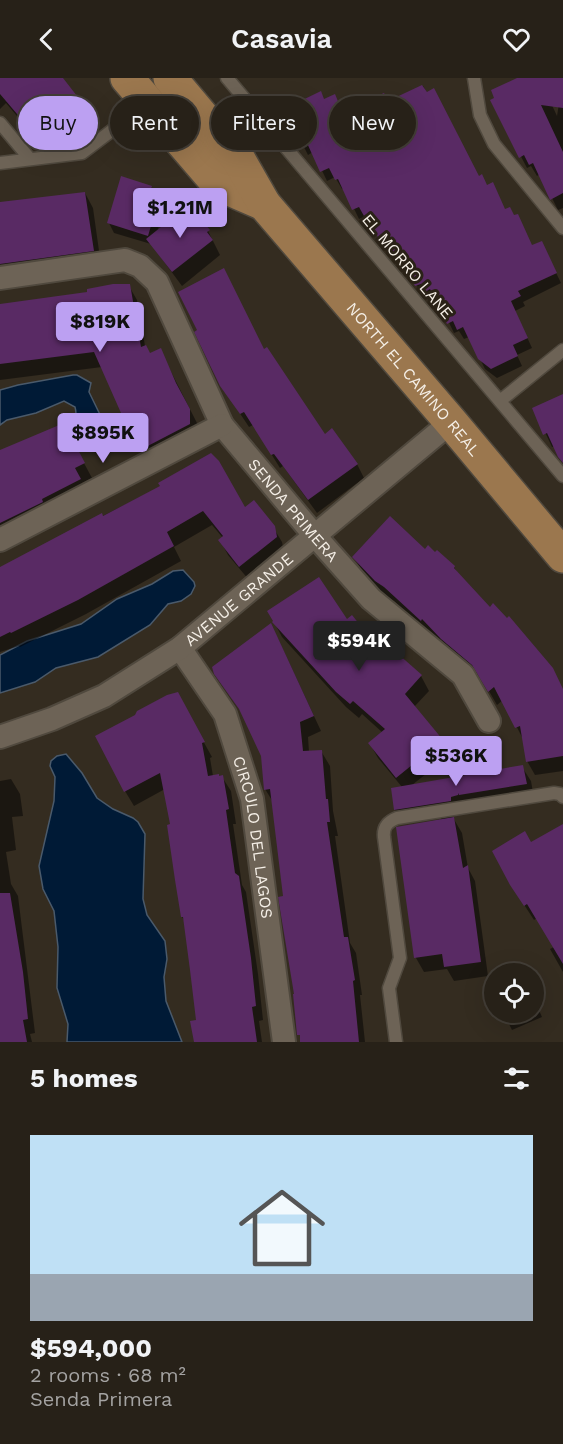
<!DOCTYPE html>
<meta charset="utf-8">
<style>
:root{--surface:#272118;--page:#332e25;--text:#f1f3f6;--muted:#a4a3a2;--line:#433e37;--accent:#bca0f2}
body{margin:0;font-family:"Work Sans",sans-serif;background:var(--page);color:var(--text);height:100vh;display:flex;flex-direction:column;font-size:22px;white-space:nowrap}
*{box-sizing:border-box;margin:0}
p{font-size:20px;color:var(--muted)}
.icon{flex:none;width:33px;height:33px;fill:none;stroke:currentColor;stroke-width:2;stroke-linecap:round;stroke-linejoin:round}
.map{position:relative;height:964px;overflow:hidden}
.panel{display:flex;flex-direction:column;background:var(--surface);flex:1}
.panel>*{flex:none}
.top-card{position:absolute;left:18px;top:18px;width:528px;height:54px;display:flex;gap:12px}
.tools{position:absolute;left:484px;top:885px;display:grid;gap:12px}
.tools a{display:grid;place-items:center;width:60px;height:60px;border-radius:50%;background:var(--surface);box-shadow:0 6px 24px #0002,0 0 0 2px var(--line);font-size:30px}
.price{position:absolute;translate:-50% -51px;padding:0 14px;border-radius:6px;background:var(--accent);color:#111;font-size:20px;line-height:39px;filter:drop-shadow(0 2px 3px #0008)}
.price::after{content:'';position:absolute;left:50%;top:36px;width:18px;height:14px;margin-left:-9px;background:inherit;clip-path:polygon(0 0,100% 0,50% 100%)}
.price.on{background:#222;color:#fff}
ul{padding:0;list-style:none}
li{display:grid;align-content:center;gap:12px;height:318px;padding:0 30px}
li span{display:grid;place-items:center;height:186px;border-radius:0px;color:#555}
li>.icon{margin-inline-start:auto}
span .icon{width:108px;height:108px;fill:#fffc;stroke-width:1}
li b{font-size:26px}
h2{display:flex;justify-content:space-between;align-items:center;height:72px;padding:0 30px;font-size:26px}
.chip{padding:0 21px;border-radius:27px;background:var(--surface);box-shadow:0 6px 24px #0002,0 0 0 2px var(--line);font-size:21px;line-height:54px}
.chip.on{background:var(--accent);color:#111}
header{display:flex;justify-content:space-between;align-items:center;height:78px;padding:0 30px;background:var(--surface);font-size:27px;font-weight:600}
.map>svg:first-child{display:block}
.water{fill:#001a36;stroke:#4a5a6b;stroke-width:1.5}
.shadow{fill:#0007}
.building{fill:#592a64}
.lines{fill:none;stroke-linecap:round;stroke-linejoin:round}
.lane-casing{stroke:#50493e;stroke-width:15}
.street-casing{stroke:#50493e;stroke-width:26}
.primary-casing{stroke:#50493e;stroke-width:36}
.lane{stroke:#6d6356;stroke-width:12}
.street{stroke:#6d6356;stroke-width:22}
.primary{stroke:#9b774e;stroke-width:33}
.labels{text-anchor:middle;stroke-width:6;stroke-linejoin:round;paint-order:stroke}
.street-label{font-size:16px;fill:#f5efe7;stroke:#2a2217}
</style>
<header><svg class="icon" aria-label="back" viewBox="0 0 24 24"><path d="M15 5l-7 7 7 7"/></svg>Casavia<svg class="icon" aria-label="heart" viewBox="0 0 24 24"><path d="M12 20l-8-8c-3-5 5-10 8-4 3-6 11-1 8 4z"/></svg></header>
<div class="map">
<svg width="563" height="964" viewBox="0 0 563 964">
<rect width="100%" height="100%" fill="#342c20"/>
<path class="water" d="M 73,297 L 77,297 L 91,305 L 89,314 L 107,351 L 106,356 C 97,361 84,359 79,349 C 75,343 77,335 75,329 L 64,323 L 36,335 L 7,342 L 0,347 L 0,312 L 18,307 Z
M 183,492 L 194,504 L 195,508 L 191,516 L 181,523 L 168,526 L 150,547 L 98,579 L 56,590 L 35,604 L 0,615 L 0,577 L 27,563 L 81,546 L 117,521 L 152,506 L 173,493 Z
M 66,676 L 82,695 L 97,720 L 113,731 L 133,740 L 138,744 L 145,756 L 143,821 L 147,837 L 165,863 L 167,881 L 164,899 L 166,923 L 182,964 L 67,964 L 68,946 L 57,910 L 58,869 L 54,833 L 43,811 L 39,788 L 54,723 L 55,699 L 50,688 L 51,683 L 57,678 Z"/>
<path class="shadow" d="M 0,0 L 61,0 L 83,28 L 91,42 L 49,76 L 6,25 L 0,31 Z
M 521,0 L 535,0 L 545,12 L 557,38 L 563,0 L 563,130 L 558,132 L 540,96 L 537,98 L 531,88 L 527,90 L 492,23 Z
M 423,8 L 479,100 L 532,169 L 546,174 L 561,205 L 523,224 L 525,228 L 515,233 L 532,270 L 517,277 L 522,288 L 497,300 L 485,291 L 469,259 L 464,261 L 459,253 L 454,255 L 437,220 L 432,223 L 427,215 L 422,217 L 405,184 L 400,186 L 394,177 L 390,179 L 373,146 L 371,147 L 366,138 L 359,141 L 344,110 L 342,111 L 335,99 L 327,103 L 313,74 L 308,77 L 302,65 L 296,68 L 283,42 L 324,23 L 343,35 L 388,25 Z
M 151,109 L 153,113 L 160,115 L 166,125 L 157,154 L 192,137 L 208,153 L 220,177 L 182,208 L 151,166 L 114,155 L 109,145 Z
M 85,115 L 93,130 L 101,187 L 0,202 L 0,130 Z
M 129,208 L 137,222 L 145,268 L 150,277 L 160,272 L 198,347 L 149,385 L 102,289 L 0,302 L 0,228 Z
M 264,273 L 324,358 L 357,386 L 364,400 L 317,435 L 283,388 L 280,390 L 253,347 L 249,349 L 235,328 Z
M 563,318 L 563,374 L 555,368 L 552,369 L 534,331 Z
M 71,361 L 92,400 L 82,405 L 88,416 L 0,463 L 0,374 Z
M 162,408 L 245,432 L 273,449 L 282,464 L 284,474 L 249,502 L 228,477 L 220,462 L 223,460 L 212,447 L 174,469 L 181,483 L 86,536 L 20,569 L 19,568 L 0,574 L 0,490 Z
M 425,473 L 454,489 L 460,500 L 563,612 L 563,693 L 535,697 L 527,683 L 524,663 L 503,622 L 497,627 L 482,601 L 450,575 L 431,554 L 429,556 L 394,523 L 384,517 L 362,493 L 354,479 Z
M 274,544 L 347,544 L 421,598 L 429,613 L 414,629 L 442,663 L 450,677 L 412,707 L 522,689 L 531,703 L 534,720 L 458,733 L 459,737 L 452,738 L 462,755 L 468,790 L 475,803 L 488,898 L 454,903 L 447,891 L 424,894 L 416,880 L 441,740 L 404,746 L 395,732 L 393,711 L 402,709 L 378,680 L 370,666 L 383,655 L 362,636 L 359,640 L 346,629 L 282,559 Z
M 278,561 L 321,653 L 308,659 L 309,674 L 321,673 L 330,688 L 333,733 L 338,758 L 335,758 L 350,865 L 356,875 L 362,917 L 360,917 L 365,964 L 301,964 L 273,724 L 265,711 L 263,677 L 245,639 L 215,595 Z
M 177,616 L 212,679 L 210,680 L 213,698 L 222,699 L 231,713 L 236,746 L 233,746 L 242,807 L 246,814 L 258,896 L 263,942 L 259,943 L 262,964 L 195,964 L 197,943 L 185,843 L 182,839 L 171,748 L 165,711 L 134,728 L 125,713 Z
M 11,701 L 20,716 L 23,738 L 12,739 L 16,772 L 6,774 L 11,806 L 18,818 L 35,955 L 30,956 L 32,964 L 0,964 L 0,703 Z
M 563,755 L 563,894 L 550,871 L 554,869 L 537,840 L 534,842 L 521,822 L 531,766 Z
M 534,921 L 542,939 L 512,952 L 503,934 L 534,934 Z"/>
<path class="building" d="M 0,0 L 63,0 L 84,27 L 40,63 L 0,16 Z
M 517,0 L 563,0 L 563,30 L 541,27 L 563,74 L 563,115 L 550,122 L 533,85 L 529,87 L 524,77 L 519,80 L 490,22 L 494,20 L 491,12 Z
M 422,7 L 427,14 L 434,10 L 479,98 L 482,96 L 487,107 L 493,104 L 505,131 L 510,129 L 514,137 L 518,136 L 532,167 L 542,163 L 557,195 L 518,213 L 521,218 L 511,223 L 528,260 L 513,267 L 518,278 L 491,291 L 478,281 L 463,249 L 457,252 L 453,243 L 447,246 L 430,211 L 425,214 L 421,206 L 415,208 L 399,174 L 393,177 L 388,167 L 383,170 L 367,136 L 364,138 L 359,129 L 352,132 L 338,101 L 335,102 L 329,90 L 320,94 L 307,65 L 302,68 L 296,56 L 289,59 L 281,41 L 283,40 L 280,33 L 321,13 L 324,21 L 335,16 L 342,33 L 374,17 L 375,19 L 384,15 L 388,23 Z
M 121,98 L 152,108 L 151,111 L 161,114 L 148,158 L 107,145 Z
M 85,114 L 94,173 L 0,186 L 0,124 Z
M 187,128 L 192,135 L 194,133 L 210,152 L 207,154 L 213,162 L 172,194 L 146,161 Z
M 224,190 L 264,271 L 267,269 L 325,356 L 332,350 L 358,386 L 308,422 L 274,376 L 271,377 L 244,334 L 240,336 L 220,308 L 194,254 L 197,252 L 178,214 Z
M 113,206 L 130,206 L 141,269 L 146,267 L 150,275 L 161,270 L 176,305 L 190,331 L 190,346 L 140,372 L 121,335 L 94,274 L 0,286 L 0,226 L 87,214 L 87,211 Z
M 563,316 L 563,385 L 558,379 L 547,355 L 543,357 L 532,330 Z
M 64,345 L 85,385 L 75,390 L 81,401 L 42,421 L 43,424 L 0,445 L 0,372 Z
M 211,375 L 219,383 L 245,429 L 254,422 L 275,448 L 277,459 L 239,489 L 218,462 L 223,458 L 203,433 L 167,454 L 174,468 L 78,522 L 11,555 L 10,554 L 0,559 L 0,489 L 102,435 L 103,438 L 160,408 L 158,405 Z
M 390,438 L 425,471 L 428,467 L 435,474 L 437,472 L 455,488 L 454,490 L 490,529 L 493,525 L 507,540 L 509,538 L 553,590 L 563,611 L 563,678 L 526,684 L 520,648 L 515,650 L 494,609 L 488,614 L 472,587 L 441,561 L 422,541 L 421,543 L 384,509 L 375,503 L 352,479 Z
M 319,499 L 347,541 L 352,537 L 360,547 L 362,545 L 386,571 L 389,568 L 422,597 L 405,616 L 443,662 L 396,700 L 368,665 L 385,651 L 353,623 L 350,626 L 336,614 L 272,544 L 273,543 L 267,533 Z
M 271,545 L 314,638 L 300,644 L 303,673 L 322,672 L 326,721 L 328,721 L 330,744 L 327,744 L 344,859 L 348,859 L 355,902 L 353,903 L 359,964 L 300,964 L 300,957 L 297,957 L 293,916 L 294,916 L 278,819 L 283,818 L 270,711 L 264,712 L 261,678 L 239,631 L 214,596 L 212,589 Z
M 178,614 L 205,664 L 202,665 L 208,698 L 219,696 L 219,698 L 223,697 L 229,731 L 226,732 L 235,795 L 239,798 L 251,880 L 256,928 L 252,929 L 257,964 L 194,964 L 190,943 L 196,942 L 190,892 L 183,839 L 181,839 L 175,802 L 167,747 L 170,746 L 160,695 L 124,714 L 95,658 L 135,637 L 137,633 L 167,617 Z
M 523,687 L 527,706 L 459,717 L 458,715 L 458,717 L 451,719 L 451,723 L 394,732 L 391,710 Z
M 454,739 L 463,790 L 468,787 L 481,884 L 444,889 L 442,876 L 414,880 L 396,749 Z
M 563,746 L 563,886 L 527,826 L 524,828 L 510,807 L 492,773 L 525,753 L 531,764 Z
M 0,815 L 10,815 L 23,894 L 28,941 L 23,942 L 27,964 L 0,964 Z"/>
<g class="lines">
<defs>
<path id="lane" d="M 227,0 L 563,398
M 474,0 L 480,37 L 494,66 L 563,150
M 0,45 L 30,81
M 0,85 L 82,75 L 147,26
M 500,323 L 563,272
M 396,964 L 389,910 L 400,880 L 384,759 C 383,749 387,744 397,740 L 554,715 L 560,716 L 563,719"/>
<g id="street">
<path id="s1" d="M 0,200 L 125,182 L 140,188 L 157,204 L 222,347 L 315,458 L 371,521 L 463,597 L 489,643"/>
<path d="M 0,462 L 222,347"/>
<path id="s2" d="M 180,570 L 225,636 L 252,721 L 284,964"/>
<path id="s3" d="M 0,659 L 52,641 L 104,618 L 180,570 L 451,344"/>
</g>
<g id="primary">
<path d="M 127,0 L 218,106 L 264,126"/>
<path id="s4" d="M 170,0 L 239,82 L 264,126 L 451,344 L 563,478"/>
</g>
</defs>
<use href="#lane" class="lane-casing"/>
<use href="#street" class="street-casing"/>
<use href="#primary" class="primary-casing"/>
<use href="#lane" class="lane"/>
<use href="#street" class="street"/>
<use href="#primary" class="primary"/>
</g>
<g class="labels">
<g class="street-label">
<text transform="translate(408 188) rotate(50)" y="6">EL MORRO LANE</text>
<text dy="6" stroke="none"><textPath href="#s4" startOffset="388">NORTH EL CAMINO REAL</textPath></text>
<text dy="6" stroke="none"><textPath href="#s1" startOffset="434">SENDA PRIMERA</textPath></text>
<text dy="6" stroke="none"><textPath href="#s3" startOffset="278">AVENUE GRANDE</textPath></text>
<text dy="6" stroke="none"><textPath href="#s2" startOffset="207">CIRCULO DEL LAGOS</textPath></text>
</g>
</g>
</svg>
<div class="tools">
<a><svg class="icon" aria-label="locate" viewBox="0 0 24 24"><circle cx="12" cy="12" r="6"/><path d="M12 2v4M12 18v4M2 12h4M18 12h4"/></svg></a>
</div>
<b class="price" style="left:180px;top:161px">$1.21M</b>
<b class="price" style="left:100px;top:275px">$819K</b>
<b class="price" style="left:103px;top:386px">$895K</b>
<b class="price on" style="left:359px;top:594px">$594K</b>
<b class="price" style="left:456px;top:709px">$536K</b>
<div class="top-card">
<a class="chip on">Buy</a>
<a class="chip">Rent</a>
<a class="chip">Filters</a>
<a class="chip">New</a>
</div>
</div>
<section class="panel">
<h2>5 homes<svg class="icon" aria-label="filters" viewBox="0 0 24 24"><path d="M4 7h16M4 17h16"/><circle cx="9" cy="7" r="2"/><circle cx="15" cy="17" r="2"/></svg></h2>
<ul>
<li><span style="background:linear-gradient(#bfe0f5 75%,#9aa5b1 0)"><svg class="icon" aria-label="home" viewBox="0 0 24 24"><path d="M3 11l9-7 9 7M6 9v11h12V9"/></svg></span><div><b>$594,000</b><p>2 rooms · 68 m²</p><p>Senda Primera</p></div></li>
</ul>
</section>
